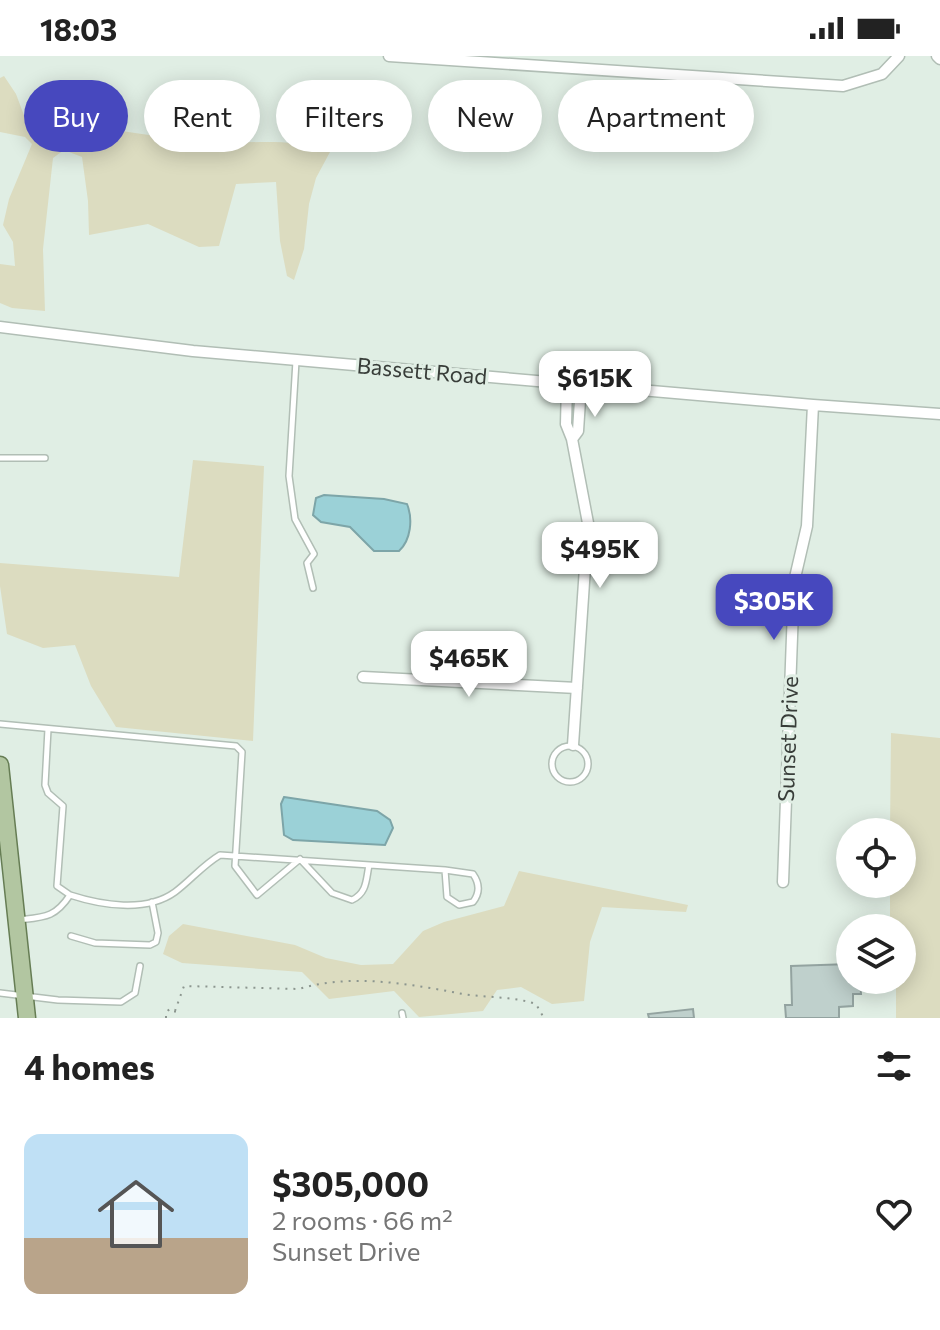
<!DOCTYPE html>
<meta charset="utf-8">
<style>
:root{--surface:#fff;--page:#f2f2f2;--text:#222;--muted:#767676;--line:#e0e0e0;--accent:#4748be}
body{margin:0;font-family:Commissioner,sans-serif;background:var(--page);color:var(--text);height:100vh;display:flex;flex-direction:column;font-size:30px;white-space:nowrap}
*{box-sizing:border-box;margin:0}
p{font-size:26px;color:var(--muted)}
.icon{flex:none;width:44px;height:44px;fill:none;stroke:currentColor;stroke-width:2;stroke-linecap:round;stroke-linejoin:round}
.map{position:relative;height:962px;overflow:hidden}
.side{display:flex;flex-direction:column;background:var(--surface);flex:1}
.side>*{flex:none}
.hud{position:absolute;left:24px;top:24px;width:892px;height:72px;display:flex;gap:16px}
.buttons{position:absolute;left:836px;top:762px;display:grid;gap:16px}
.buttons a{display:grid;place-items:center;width:80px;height:80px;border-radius:50%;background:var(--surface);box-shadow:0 4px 20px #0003;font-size:40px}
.price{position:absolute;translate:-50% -68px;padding:0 18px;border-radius:16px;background:#fff;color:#222;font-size:26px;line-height:52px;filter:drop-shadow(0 2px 4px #0008)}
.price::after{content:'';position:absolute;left:50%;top:48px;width:24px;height:18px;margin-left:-12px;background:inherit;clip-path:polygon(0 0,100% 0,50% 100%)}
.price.selected{background:var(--accent);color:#fff}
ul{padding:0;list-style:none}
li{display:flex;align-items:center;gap:24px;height:200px;padding:0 24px}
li+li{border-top:2px solid var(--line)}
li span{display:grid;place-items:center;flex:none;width:224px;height:160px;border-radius:16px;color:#555}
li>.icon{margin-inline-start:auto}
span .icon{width:96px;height:96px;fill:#fffc;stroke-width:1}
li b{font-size:34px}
h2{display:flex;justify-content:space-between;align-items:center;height:96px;padding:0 24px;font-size:34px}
.pill{padding:0 28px;border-radius:36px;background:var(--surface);box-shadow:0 4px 20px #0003;font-size:28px;line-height:72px}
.pill.selected{background:var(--accent);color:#fff}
.status{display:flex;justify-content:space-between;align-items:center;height:56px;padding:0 40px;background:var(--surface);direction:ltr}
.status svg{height:22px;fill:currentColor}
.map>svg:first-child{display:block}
.green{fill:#dcdcc0}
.water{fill:#9bd1d7;stroke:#7da5a8;stroke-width:2}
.building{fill:#bfd0cc;stroke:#93a3a0;stroke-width:2}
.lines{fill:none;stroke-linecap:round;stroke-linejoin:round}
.service-casing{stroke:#b1beb5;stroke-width:8}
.minor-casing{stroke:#b1beb5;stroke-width:13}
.primary-casing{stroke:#667d54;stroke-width:19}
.path{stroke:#8c968f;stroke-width:2;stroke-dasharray:2 6;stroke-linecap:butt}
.service{stroke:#fff;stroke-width:5}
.minor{stroke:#fff;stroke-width:10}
.primary{stroke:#b2c6a1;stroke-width:16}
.labels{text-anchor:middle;stroke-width:6;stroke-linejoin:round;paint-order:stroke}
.street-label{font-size:22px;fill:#383d39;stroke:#e0eee4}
</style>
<div class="status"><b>18:03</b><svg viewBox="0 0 49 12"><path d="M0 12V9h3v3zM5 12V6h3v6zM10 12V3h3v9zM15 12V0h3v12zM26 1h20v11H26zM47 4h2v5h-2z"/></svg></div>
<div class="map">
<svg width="940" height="962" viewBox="0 0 940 962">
<rect width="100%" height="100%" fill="#e0eee4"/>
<path class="green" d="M 4,20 L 16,38 L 25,62 C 89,68 151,82 215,86 C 253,88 295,81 330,96 L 316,122 L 309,148 L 304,193 L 294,224 L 287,220 L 280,185 L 276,126 L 236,128 L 219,190 L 199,191 L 148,168 L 89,179 L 88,145 L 82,101 L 64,94 L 53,102 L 43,193 L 45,255 L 12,252 L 0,247 L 0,208 L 15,210 L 13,186 L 3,169 L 9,143 L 32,88 L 25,81 L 0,76 L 0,22 Z
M 193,404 L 264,410 L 253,685 L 116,671 L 91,630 L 75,589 L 43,592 L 7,578 L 0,530 L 0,507 L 179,521 Z
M 891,677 L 940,682 L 940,962 L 896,962 L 896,924 L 902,924 L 902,872 L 890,872 L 890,828 L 902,828 L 902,776 L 890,776 Z
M 519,815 L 688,849 L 686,856 L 602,851 L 590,886 L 584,945 L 552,948 L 521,931 L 497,934 L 483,955 L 419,961 L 394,935 L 329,943 L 302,916 L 182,907 L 163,898 L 169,880 L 183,868 L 295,889 L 326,902 L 361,909 L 393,908 L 423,875 L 444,866 L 504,850 Z"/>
<path class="water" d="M 324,439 L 384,443 L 407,448 C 413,463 411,484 399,495 L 374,495 L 350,471 L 321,466 L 313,459 L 316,442 Z
M 284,741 L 377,755 L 390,764 L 393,772 L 385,789 L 293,784 L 284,779 L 281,748 Z"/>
<path class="building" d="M 850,908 L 850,924 L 860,924 L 861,938 L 853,938 L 853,950 L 839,951 L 839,962 L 786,962 L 785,949 L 792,949 L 791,910 Z
M 693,953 L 694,962 L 649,962 L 648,958 Z"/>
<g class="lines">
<defs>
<path id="service" d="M 296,305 L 289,420 L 295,463 L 314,498 L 307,507 L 313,532
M 0,402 L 45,402
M 0,668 L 236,690 L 242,696 L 235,810 L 257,839 L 300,803 L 332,837 L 352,844 C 367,837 366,824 369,809
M 48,673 L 45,729 L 48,737 L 63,750 L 57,830 L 70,839
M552 708a18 18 0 1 1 36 0a18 18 0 1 1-36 0Z
M 18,864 C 44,861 55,862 70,839 C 101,849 146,857 175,836 C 191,824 203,809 220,799 L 445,814 L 447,841 L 459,849 L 473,846 C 480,837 480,828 473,818 L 445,814
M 71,880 L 95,887 L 150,889 L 156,886 L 158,877 L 152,846
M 0,937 L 58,944 L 121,946 L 135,937 L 140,910
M 402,957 L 403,962"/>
<path id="minor" d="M 389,0 L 843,30 L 882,18 L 899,0
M 937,0 L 940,3
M 0,271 L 193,295 L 813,349 L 940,358
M 567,328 L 566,368 L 572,383 L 588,467 L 573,689
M 572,383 L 578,375 L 581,329
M 363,621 L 577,632
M 783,826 L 794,526 L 807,470 L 813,349"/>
<path id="primary" d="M 0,709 L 27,962"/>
</defs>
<use href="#service" class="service-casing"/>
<use href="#minor" class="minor-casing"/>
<use href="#primary" class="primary-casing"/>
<path class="path" d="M 175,955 L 184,930 L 299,933 C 351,917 410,928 463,938 C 488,942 512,940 536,948 L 544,962
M 166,962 L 166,956 L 170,953 L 175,955 L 175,962"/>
<use href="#service" class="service"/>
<use href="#minor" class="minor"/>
<use href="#primary" class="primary"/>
</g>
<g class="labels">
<g class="street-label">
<text transform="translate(422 315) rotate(5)" y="8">Bassett Road</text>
<text transform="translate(788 683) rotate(-88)" y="8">Sunset Drive</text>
</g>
</g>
</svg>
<div class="buttons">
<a><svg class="icon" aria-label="locate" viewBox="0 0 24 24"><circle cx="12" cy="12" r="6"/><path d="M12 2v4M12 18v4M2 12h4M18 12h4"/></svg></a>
<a><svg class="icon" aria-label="layers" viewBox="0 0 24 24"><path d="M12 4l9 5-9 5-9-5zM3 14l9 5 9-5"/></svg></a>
</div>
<b class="price" style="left:595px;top:363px">$615K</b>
<b class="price" style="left:600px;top:534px">$495K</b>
<b class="price selected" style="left:774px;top:586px">$305K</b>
<b class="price" style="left:469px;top:643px">$465K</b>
<div class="hud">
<a class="pill selected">Buy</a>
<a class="pill">Rent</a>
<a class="pill">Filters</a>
<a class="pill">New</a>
<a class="pill">Apartment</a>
</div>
</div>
<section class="side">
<h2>4 homes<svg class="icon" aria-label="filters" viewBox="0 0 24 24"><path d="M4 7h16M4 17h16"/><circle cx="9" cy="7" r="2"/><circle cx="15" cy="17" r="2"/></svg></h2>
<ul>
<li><span style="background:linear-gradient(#bfe0f5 65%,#b9a48a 0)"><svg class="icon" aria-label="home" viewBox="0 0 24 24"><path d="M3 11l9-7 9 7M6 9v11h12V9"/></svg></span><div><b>$305,000</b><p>2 rooms · 66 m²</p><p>Sunset Drive</p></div><svg class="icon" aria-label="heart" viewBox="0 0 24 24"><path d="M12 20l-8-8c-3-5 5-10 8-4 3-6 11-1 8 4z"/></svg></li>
</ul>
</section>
